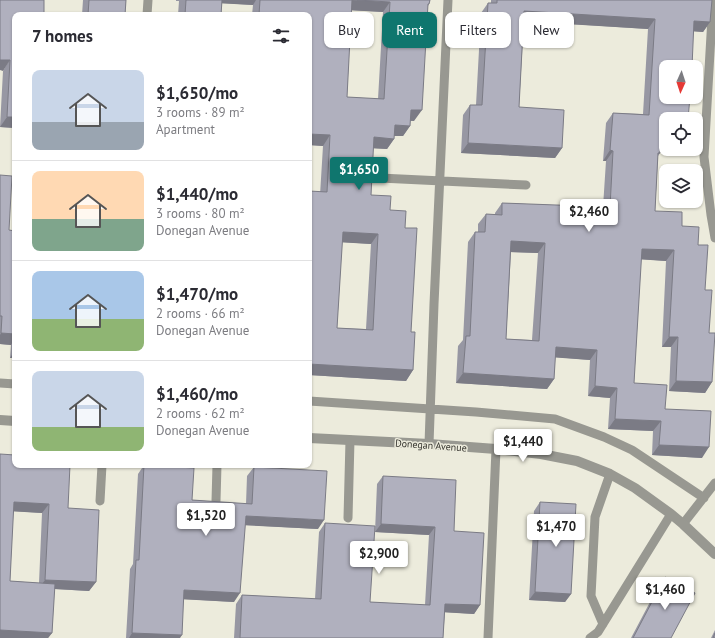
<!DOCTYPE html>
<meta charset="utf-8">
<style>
:root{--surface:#fff;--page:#f7f7f7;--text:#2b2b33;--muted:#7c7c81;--line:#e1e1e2;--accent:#0f766e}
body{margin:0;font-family:"PT Sans",sans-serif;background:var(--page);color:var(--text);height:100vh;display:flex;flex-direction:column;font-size:15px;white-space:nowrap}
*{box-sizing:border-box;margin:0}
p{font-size:13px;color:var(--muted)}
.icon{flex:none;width:22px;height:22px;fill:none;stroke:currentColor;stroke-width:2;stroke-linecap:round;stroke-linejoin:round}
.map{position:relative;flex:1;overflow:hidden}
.side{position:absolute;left:12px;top:12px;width:300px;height:456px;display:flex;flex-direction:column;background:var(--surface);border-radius:8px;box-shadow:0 1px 3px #0004}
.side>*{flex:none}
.top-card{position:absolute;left:324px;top:12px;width:331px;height:36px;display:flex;gap:8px}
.needle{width:26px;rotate:183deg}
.controls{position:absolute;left:659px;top:60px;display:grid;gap:8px}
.controls a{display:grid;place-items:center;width:44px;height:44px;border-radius:8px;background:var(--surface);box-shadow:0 1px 3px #0004;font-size:20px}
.price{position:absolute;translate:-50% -34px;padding:0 9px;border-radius:4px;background:#fff;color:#222;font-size:13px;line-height:26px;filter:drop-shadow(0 1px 2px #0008)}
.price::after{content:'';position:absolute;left:50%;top:24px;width:12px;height:9px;margin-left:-6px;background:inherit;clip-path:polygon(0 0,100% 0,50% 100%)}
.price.active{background:var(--accent);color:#fff}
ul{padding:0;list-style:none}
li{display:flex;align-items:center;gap:12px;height:100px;padding:0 20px}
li+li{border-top:1px solid var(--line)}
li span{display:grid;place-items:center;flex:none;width:112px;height:80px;border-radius:8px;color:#555}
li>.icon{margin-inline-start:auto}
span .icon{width:48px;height:48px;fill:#fffc;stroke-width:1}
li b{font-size:17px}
h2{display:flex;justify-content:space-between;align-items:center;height:48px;padding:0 20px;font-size:17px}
.pill{padding:0 14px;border-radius:8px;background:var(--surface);box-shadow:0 1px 3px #0004;font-size:14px;line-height:36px}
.pill.active{background:var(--accent);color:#fff}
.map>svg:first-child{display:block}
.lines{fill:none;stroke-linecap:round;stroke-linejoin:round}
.service{stroke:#989891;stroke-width:9}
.tertiary{stroke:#989891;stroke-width:10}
.wall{fill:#9797a3;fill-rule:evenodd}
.shaded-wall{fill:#7b7b85}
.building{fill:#b0b0be;stroke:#7b7b85;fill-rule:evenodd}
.labels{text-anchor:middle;stroke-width:3;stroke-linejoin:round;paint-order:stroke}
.street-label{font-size:10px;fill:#33322c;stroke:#ecebdc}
</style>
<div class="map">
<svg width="715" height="638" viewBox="0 0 715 638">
<rect width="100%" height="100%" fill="#ecebdc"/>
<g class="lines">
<path class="service" d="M 713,0 L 704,157 L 711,215 L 715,238
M 147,15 L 148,0
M 380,178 L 526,185
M 0,383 L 15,384
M 309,401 L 476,412 L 555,419 L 604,437 L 632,450 L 704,498
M 429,444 L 434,304 L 448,0
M 100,501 L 102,465
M 216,501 L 217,465
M 348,518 L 350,440
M 683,524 L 715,483
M 603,624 L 591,596 L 595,517 L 610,474
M 488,638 L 496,449
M 590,638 L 598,632 L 671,514"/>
<path class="tertiary" d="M 0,420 L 15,421
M 309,438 L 429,444 L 496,449 L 541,454 L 577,461 L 610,474 L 635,488 L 671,514 L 683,524 L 715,554"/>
</g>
<path class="wall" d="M 44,0 L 15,128 L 0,127 L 3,71 Z
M 83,0 L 126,0 L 125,15 L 82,15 Z
M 176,0 L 430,0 L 429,4 L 428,6 L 414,121 L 410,121 L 410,126 L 403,136 L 394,136 L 394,139 L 387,149 L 373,148 L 371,195 L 390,210 L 405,228 L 413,370 L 406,381 L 309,375 L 323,146 L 309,145 L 309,15 L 252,15 L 253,5 L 222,3 L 221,15 L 178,15 L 179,1 L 176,1 ZM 351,10 L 383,12 L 378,99 L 347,97 ZM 342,242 L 371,244 L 366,329 L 337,328 Z
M 491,0 L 712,0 L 710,22 L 703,32 L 694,31 L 666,149 L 671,149 L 670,151 L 660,150 L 660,153 L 658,156 L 655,211 L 682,226 L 698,245 L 705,290 L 709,333 L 712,382 L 705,393 L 669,391 L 671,347 L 662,347 L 666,261 L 641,259 L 634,383 L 665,409 L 702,458 L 652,455 L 653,431 L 608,429 L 610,398 L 588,396 L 590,360 L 555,357 L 554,379 L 547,389 L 456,383 L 458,346 L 463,340 L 468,242 L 475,232 L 478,232 L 478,224 L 486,214 L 495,215 L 495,213 L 502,203 L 603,207 L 606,161 L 603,161 L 606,123 L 613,113 L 643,114 L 648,29 L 524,21 L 519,107 L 562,148 L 555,158 L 461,153 L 463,115 L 470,105 L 476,105 L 481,13 L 488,3 L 491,3 ZM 511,252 L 538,253 L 532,340 L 506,339 Z
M 0,175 L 9,230 L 15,231 L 15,358 L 10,358 L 11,345 L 0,344 Z
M 0,454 L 68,508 L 96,582 L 89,591 L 54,589 L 52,633 L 48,638 L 0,638 ZM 13,511 L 42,513 L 39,583 L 10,581 Z
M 144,465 L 192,500 L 246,504 L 247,476 L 254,467 L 318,529 L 245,525 L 234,602 L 183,599 L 180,638 L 126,638 L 130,569 L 133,564 L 138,474 Z
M 383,476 L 454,531 L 480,605 L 474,614 L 445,612 L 443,638 L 234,638 L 236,604 L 242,595 L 315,599 L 319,532 L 325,523 L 370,602 L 425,605 L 429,535 L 375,532 L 377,484 Z
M 540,502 L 571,594 L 565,602 L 529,600 L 534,511 Z
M 665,577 L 671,638 L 631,638 L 659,585 Z
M 715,630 L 715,638 L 711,638 Z"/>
<path class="shaded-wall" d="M 217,0 L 256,0 L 253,5 L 215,3 Z
M 352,0 L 390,2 L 383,12 L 345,10 Z
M 524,11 L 655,19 L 648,29 L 517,21 Z
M 694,21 L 710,22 L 703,32 L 687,31 Z
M 0,60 L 10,60 L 3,71 L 0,70 Z
M 411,110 L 422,110 L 414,121 L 404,120 Z
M 7,117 L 15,117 L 15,128 L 0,127 Z
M 395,125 L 410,126 L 403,136 L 387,136 Z
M 309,134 L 330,135 L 323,146 L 309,145 Z
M 374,137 L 394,139 L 387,149 L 367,148 Z
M 660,140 L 666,140 L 666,149 L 671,149 L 670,151 L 653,150 Z
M 468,143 L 562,148 L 555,158 L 461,153 Z
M 610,150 L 613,151 L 606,161 L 603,161 Z
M 343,232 L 378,234 L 371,244 L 336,242 Z
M 511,241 L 545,243 L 538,253 L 504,252 Z
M 642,249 L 674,250 L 666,261 L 635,259 Z
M 1,333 L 15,334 L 15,338 L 11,345 L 0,344 L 0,335 Z
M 669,337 L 678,337 L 671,347 L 662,347 Z
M 556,347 L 597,350 L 590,360 L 549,357 Z
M 15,350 L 15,358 L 10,358 Z
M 309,364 L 413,370 L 406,381 L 309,375 Z
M 463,373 L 554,379 L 547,389 L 456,383 Z
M 676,381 L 712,382 L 705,393 L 669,391 Z
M 595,386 L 617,388 L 610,398 L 588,396 Z
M 615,419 L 661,421 L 653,431 L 608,429 Z
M 659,445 L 709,447 L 702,458 L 652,455 Z
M 14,502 L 49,504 L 42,513 L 7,511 Z
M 246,516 L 324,520 L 318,529 L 240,525 Z
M 381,524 L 435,527 L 429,535 L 375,532 Z
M 45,580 L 96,582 L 89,591 L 39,588 Z
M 184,590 L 240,593 L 234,602 L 178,599 Z
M 535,592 L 571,594 L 565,602 L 529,600 Z
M 445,604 L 480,605 L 474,614 L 439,612 Z
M 0,630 L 52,633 L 48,638 L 0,638 Z
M 132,633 L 182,635 L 180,638 L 129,638 Z"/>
<path class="building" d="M 0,0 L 44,0 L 44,15 L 15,15 L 15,117 L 7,117 L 10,60 L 0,60 Z
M 89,0 L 126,0 L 125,15 L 88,15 Z
M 186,0 L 222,0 L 221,15 L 185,15 Z
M 260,0 L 352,0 L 347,97 L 384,99 L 390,2 L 357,0 L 430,0 L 429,4 L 428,4 L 422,110 L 411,110 L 410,126 L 395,125 L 394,139 L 374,137 L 371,195 L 391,196 L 390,210 L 406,211 L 405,228 L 417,228 L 411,332 L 415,332 L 413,370 L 309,364 L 309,191 L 327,192 L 330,135 L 309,134 L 309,15 L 259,15 ZM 343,232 L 378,234 L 373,330 L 337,328 Z
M 497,0 L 712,0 L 710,22 L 694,21 L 692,67 L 666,67 L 666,97 L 690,97 L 688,119 L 666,119 L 666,140 L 660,140 L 660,153 L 658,153 L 655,211 L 682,212 L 682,226 L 699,227 L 698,245 L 708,245 L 705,290 L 712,290 L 709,333 L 715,333 L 712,382 L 676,381 L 678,337 L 669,337 L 674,250 L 642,249 L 634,383 L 667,385 L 665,409 L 711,411 L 709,447 L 659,445 L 661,421 L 615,419 L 617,388 L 595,386 L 597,350 L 556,347 L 554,379 L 463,373 L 466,336 L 470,336 L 475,232 L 485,232 L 486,214 L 502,215 L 502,203 L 610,207 L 613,151 L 610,150 L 613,113 L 649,115 L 655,19 L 524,11 L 519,107 L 564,110 L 562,148 L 468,143 L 470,105 L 482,105 L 488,3 L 497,3 ZM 511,241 L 545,243 L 539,341 L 506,339 Z
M 0,175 L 12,176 L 9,230 L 15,231 L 15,334 L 1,333 L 2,316 L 0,316 Z
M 0,454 L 15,455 L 15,465 L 70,465 L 68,508 L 99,510 L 96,582 L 45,580 L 49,504 L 14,502 L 10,581 L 55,584 L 52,633 L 0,630 Z
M 144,465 L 194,468 L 192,500 L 252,504 L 254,467 L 327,471 L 324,520 L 246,516 L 240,593 L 184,590 L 182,635 L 132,633 L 136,560 L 139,560 Z
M 383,476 L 456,480 L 454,531 L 484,533 L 480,605 L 445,604 L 443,638 L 240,638 L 242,595 L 321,599 L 325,523 L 375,526 L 370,602 L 430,605 L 435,527 L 381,524 Z
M 540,502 L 576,504 L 571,594 L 535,592 Z
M 665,577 L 695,593 L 671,638 L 633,638 Z
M 715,633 L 715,638 L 713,638 Z"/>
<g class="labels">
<g class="street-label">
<text transform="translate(431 445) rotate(4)" y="4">Donegan Avenue</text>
</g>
</g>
</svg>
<div class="controls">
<a><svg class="needle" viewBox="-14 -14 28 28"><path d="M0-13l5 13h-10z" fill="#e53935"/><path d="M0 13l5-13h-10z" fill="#7c7c81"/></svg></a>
<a><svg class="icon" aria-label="locate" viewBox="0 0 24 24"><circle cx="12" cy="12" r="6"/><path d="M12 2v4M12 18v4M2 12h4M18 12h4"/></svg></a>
<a><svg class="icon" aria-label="layers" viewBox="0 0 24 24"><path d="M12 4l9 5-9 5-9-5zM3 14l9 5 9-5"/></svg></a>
</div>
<b class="price active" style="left:359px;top:191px">$1,650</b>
<b class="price" style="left:589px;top:233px">$2,460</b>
<b class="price" style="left:523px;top:463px">$1,440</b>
<b class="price" style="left:206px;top:537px">$1,520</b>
<b class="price" style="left:556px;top:548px">$1,470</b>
<b class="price" style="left:379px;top:575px">$2,900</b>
<b class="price" style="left:665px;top:611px">$1,460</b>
<div class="top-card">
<a class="pill">Buy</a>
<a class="pill active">Rent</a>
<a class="pill">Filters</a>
<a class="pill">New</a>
</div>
<section class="side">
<h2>7 homes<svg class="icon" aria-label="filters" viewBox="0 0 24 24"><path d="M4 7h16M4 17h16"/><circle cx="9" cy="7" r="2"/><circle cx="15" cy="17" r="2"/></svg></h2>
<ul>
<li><span style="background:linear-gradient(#c9d6e8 65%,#9aa5b1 0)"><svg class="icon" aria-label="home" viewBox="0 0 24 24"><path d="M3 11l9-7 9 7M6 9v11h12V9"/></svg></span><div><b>$1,650/mo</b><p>3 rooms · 89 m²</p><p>Apartment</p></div></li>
<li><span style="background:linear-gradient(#ffd9b3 60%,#7fa58c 0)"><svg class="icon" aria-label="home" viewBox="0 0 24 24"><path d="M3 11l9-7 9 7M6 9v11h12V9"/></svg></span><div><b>$1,440/mo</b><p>3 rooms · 80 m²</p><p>Donegan Avenue</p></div></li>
<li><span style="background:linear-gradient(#a9c7e8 60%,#8fb573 0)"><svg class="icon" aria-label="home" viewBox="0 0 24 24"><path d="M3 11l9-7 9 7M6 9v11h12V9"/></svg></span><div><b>$1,470/mo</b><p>2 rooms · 66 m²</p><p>Donegan Avenue</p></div></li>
<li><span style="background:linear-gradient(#c9d6e8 70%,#8fb573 0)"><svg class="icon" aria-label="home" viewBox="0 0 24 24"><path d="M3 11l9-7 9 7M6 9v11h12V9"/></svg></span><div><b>$1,460/mo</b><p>2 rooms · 62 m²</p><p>Donegan Avenue</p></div></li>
</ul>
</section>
</div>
